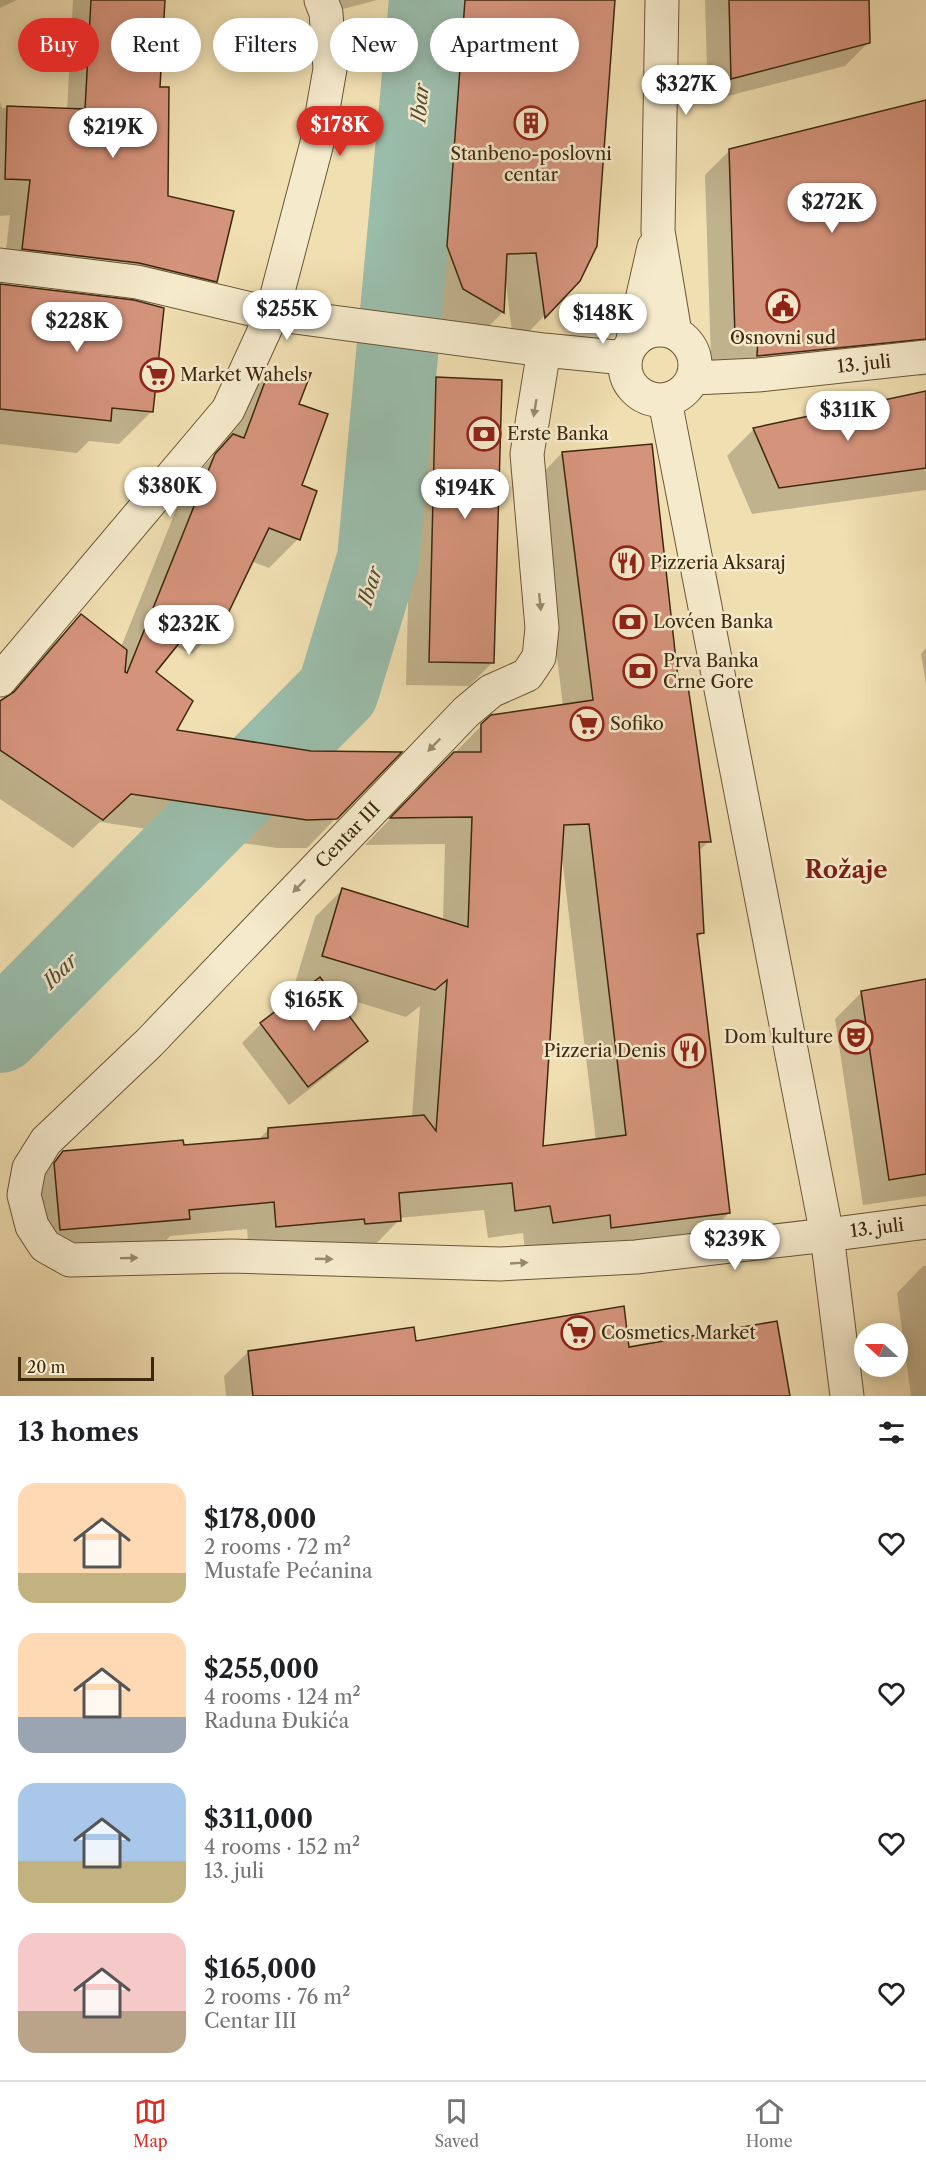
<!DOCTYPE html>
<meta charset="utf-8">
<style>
:root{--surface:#fff;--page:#f2f2f2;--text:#202124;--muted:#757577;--line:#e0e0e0;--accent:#d93025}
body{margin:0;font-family:"Libre Caslon Text",serif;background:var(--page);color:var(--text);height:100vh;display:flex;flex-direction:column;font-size:22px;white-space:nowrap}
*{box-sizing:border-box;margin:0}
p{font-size:20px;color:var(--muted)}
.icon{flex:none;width:33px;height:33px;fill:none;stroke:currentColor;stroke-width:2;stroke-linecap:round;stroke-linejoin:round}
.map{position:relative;height:1396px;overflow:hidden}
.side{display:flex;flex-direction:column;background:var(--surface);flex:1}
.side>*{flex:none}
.hud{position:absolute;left:18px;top:18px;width:600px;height:54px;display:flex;gap:12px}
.needle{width:39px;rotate:291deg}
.buttons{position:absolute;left:854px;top:1323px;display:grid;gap:12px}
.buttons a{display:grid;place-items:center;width:54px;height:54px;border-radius:50%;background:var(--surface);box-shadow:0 3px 15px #0003;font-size:30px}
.scale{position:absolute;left:18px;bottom:15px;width:136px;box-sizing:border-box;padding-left:6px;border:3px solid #3d280d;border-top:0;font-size:16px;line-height:21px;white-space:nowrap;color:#3d280d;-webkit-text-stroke:4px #f5eacc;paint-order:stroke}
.price{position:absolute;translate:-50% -51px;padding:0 14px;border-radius:21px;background:#fff;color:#222;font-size:20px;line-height:39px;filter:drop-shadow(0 2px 3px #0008)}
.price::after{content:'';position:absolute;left:50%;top:36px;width:18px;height:14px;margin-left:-9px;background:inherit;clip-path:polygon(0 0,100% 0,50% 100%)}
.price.selected{background:var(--accent);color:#fff}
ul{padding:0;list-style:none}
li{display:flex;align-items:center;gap:18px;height:150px;padding:0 18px}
li span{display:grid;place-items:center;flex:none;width:168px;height:120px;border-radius:18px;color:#555}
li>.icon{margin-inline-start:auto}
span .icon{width:72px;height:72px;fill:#fffc;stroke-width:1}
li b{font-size:26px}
h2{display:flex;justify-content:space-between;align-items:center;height:72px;padding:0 18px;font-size:26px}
.chip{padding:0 21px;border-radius:27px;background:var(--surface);box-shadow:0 3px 15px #0003;font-size:21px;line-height:54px}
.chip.selected{background:var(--accent);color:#fff}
.menu{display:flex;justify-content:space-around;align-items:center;height:84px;border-top:2px solid var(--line);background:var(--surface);font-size:16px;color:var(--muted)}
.menu a{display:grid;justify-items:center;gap:3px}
.menu .selected{color:var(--accent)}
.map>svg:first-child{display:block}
.shadow{fill:#0003;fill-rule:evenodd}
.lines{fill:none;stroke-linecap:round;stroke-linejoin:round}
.river{stroke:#9abdab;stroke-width:82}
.building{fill:#d4937b;stroke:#3d280d;stroke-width:1.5;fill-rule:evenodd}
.pedestrian-casing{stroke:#6a5636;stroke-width:35}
.minor-casing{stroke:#6a5636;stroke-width:35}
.tertiary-casing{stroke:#6a5636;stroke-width:35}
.pedestrian{stroke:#f5eacc;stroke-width:33}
.minor{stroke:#f5eacc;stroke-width:33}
.tertiary{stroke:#f5eacc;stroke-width:33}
.oneway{fill:#99896c}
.labels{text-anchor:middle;stroke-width:5;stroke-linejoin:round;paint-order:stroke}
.poi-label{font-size:18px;fill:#3d280d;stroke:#f5eacc;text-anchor:start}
.street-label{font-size:18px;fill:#3d280d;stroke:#f5eacc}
.water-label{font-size:20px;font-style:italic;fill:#544d34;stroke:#f5eacc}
.district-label{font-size:24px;font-weight:bold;fill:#7a1f14;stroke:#f5eacc}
</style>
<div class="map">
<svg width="926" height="1396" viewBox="0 0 926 1396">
<rect width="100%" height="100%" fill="#f0dfb1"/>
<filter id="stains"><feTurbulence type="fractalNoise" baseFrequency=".00333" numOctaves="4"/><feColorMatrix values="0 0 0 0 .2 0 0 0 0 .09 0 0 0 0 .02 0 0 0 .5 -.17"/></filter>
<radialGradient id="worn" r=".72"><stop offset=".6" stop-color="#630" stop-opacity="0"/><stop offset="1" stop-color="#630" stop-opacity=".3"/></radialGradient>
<path class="shadow" d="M 0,0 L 17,0 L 0,8 Z
M 73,0 L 163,0 L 158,88 L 166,197 L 216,281 L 197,300 L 4,267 L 10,215 L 0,216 L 0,102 L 2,108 L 67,110 Z
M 306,0 L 377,0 L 321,15 Z
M 445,0 L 613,0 L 579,280 L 514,347 L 506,284 L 504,284 L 503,312 L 472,343 L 432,320 L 417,278 L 436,9 Z
M 681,0 L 867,0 L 868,43 L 845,66 L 708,101 L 705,0 Z
M 926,101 L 926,375 L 919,376 L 916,370 L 711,360 L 705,175 L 730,150 Z
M 0,285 L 151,412 L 119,444 L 89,441 L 77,453 L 0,444 Z
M 270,372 L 297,405 L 300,486 L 298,539 L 269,568 L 251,561 L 221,625 L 192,654 L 175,646 L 153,672 L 175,732 L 336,818 L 307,848 L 277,848 L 100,822 L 73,848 L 0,799 L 0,702 L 7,697 L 52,645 L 81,616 L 121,647 L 186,485 L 225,444 L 240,402 Z
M 437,379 L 493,662 L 469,686 L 406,685 L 413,402 Z
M 926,393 L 926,490 L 752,514 L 727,456 L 753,430 Z
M 562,453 L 678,689 L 709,841 L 698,852 L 702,933 L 696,939 L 729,1213 L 701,1241 L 584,1255 L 582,1242 L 525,1250 L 523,1233 L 488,1238 L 484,1210 L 399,1218 L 399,1220 L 372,1248 L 249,1254 L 247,1229 L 170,1236 L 161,1246 L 33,1257 L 27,1192 L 35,1180 L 64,1152 L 182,1147 L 258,1140 L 268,1130 L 412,1117 L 420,1006 L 406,1017 L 331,994 L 366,1041 L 347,1060 L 289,1105 L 242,1043 L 261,1024 L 309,988 L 295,983 L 315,917 L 342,890 L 443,920 L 445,844 L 365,845 L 482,725 L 563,706 L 535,481 ZM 561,857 L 562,857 L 596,1141 L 542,1148 Z
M 926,648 L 926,684 L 921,654 Z
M 926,980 L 926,1196 L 863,1205 L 835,1019 L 862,992 Z
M 923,1266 L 926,1266 L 926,1396 L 911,1396 L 897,1293 Z
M 776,1323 L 789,1396 L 226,1396 L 224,1376 L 248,1352 L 414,1343 L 627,1348 Z"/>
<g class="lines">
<path class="river" d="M 0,1032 L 338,691 L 378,559 L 430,0"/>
</g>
<path class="building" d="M 91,0 L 165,0 L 160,87 L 169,87 L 168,196 L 234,211 L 217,282 L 139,263 L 22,249 L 30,180 L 5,179 L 7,106 L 85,109 Z
M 465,0 L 615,0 L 597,246 L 580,281 L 545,318 L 536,253 L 507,254 L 504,313 L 463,289 L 447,246 Z
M 729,0 L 869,0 L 870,43 L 731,79 Z
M 926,100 L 926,339 L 757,356 L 758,338 L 735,336 L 729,149 Z
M 0,284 L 134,300 L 164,308 L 153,412 L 112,408 L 111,421 L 0,409 Z
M 269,371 L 311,373 L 299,404 L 328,414 L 302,485 L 317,491 L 300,540 L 269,528 L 222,626 L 201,616 L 156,672 L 193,701 L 177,730 L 311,751 L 402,752 L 337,819 L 307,820 L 131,794 L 103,820 L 0,750 L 0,701 L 14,692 L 81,614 L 127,650 L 125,672 L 127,673 L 215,454 L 233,434 L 244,438 Z
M 436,377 L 502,380 L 494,663 L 429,662 Z
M 926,391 L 926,468 L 779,488 L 753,428 Z
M 652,444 L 679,687 L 688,686 L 711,842 L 699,842 L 704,933 L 697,934 L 730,1213 L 611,1228 L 610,1215 L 553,1223 L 550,1206 L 515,1211 L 512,1183 L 399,1193 L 401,1221 L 365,1224 L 364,1219 L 276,1227 L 274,1202 L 189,1210 L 190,1219 L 60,1230 L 54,1163 L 63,1151 L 183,1140 L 184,1145 L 268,1138 L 268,1128 L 424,1115 L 436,1131 L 447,980 L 435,990 L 322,956 L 342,888 L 468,927 L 472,817 L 390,818 L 454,752 L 481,752 L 481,724 L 491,715 L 593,700 L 562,452 ZM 589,824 L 626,1135 L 543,1146 L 564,825 Z
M 320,977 L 368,1041 L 308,1087 L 260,1023 Z
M 926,979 L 926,1174 L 889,1180 L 861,991 Z
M 624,1306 L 629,1347 L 777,1321 L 790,1396 L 253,1396 L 248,1351 L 414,1327 L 416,1341 Z"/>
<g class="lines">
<defs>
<path id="pedestrian" d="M 665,401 L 827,1235"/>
<path id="minor" d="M 0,265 L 137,282 L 272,314 L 544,350 L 625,358
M 544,350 L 527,454 L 542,628 L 539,657 L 527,675 L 491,691 L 466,712 L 149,1043 L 46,1141 L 29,1168 L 24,1195 L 32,1226 L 45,1246 L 70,1260 L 232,1256 L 500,1264 L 636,1257 L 827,1235
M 0,680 L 228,410 L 272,314 L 317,143 L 330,69 L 326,13 L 321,0"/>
<path id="tertiary" d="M 662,0 L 658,231 L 675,333
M625 365a35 35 0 1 1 70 0a35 35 0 1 1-70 0Z
M 632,344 L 654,247
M 694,378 L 758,375 L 926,357
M 847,1396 L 827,1235 L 926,1222"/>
</defs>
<use href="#pedestrian" class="pedestrian-casing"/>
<use href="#minor" class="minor-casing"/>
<use href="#tertiary" class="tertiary-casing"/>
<use href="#pedestrian" class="pedestrian"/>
<use href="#minor" class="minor"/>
<use href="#tertiary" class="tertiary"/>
</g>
<defs><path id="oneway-solid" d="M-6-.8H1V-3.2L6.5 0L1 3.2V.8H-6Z" transform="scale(1.5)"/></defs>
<g class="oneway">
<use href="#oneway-solid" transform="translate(535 408) rotate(99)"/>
<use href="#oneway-solid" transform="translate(540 602) rotate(84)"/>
<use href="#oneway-solid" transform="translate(434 745) rotate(134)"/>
<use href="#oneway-solid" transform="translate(299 886) rotate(134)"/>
<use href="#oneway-solid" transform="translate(129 1258) rotate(-1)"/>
<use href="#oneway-solid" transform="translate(324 1259) rotate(2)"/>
<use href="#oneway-solid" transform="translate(519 1263) rotate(-3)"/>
</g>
<defs>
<symbol id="building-ring" viewBox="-11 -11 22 22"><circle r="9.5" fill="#f5eacc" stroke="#8f2418" stroke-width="1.5"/><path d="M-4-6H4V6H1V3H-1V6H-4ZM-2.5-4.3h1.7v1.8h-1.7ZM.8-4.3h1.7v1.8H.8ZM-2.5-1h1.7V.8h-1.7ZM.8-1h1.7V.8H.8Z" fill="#8f2418"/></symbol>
<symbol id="civic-ring" viewBox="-11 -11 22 22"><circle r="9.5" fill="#f5eacc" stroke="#8f2418" stroke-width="1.5"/><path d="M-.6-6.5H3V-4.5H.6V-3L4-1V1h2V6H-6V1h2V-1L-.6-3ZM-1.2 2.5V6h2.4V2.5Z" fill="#8f2418"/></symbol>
<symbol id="supermarket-ring" viewBox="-11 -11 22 22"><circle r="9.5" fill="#f5eacc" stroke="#8f2418" stroke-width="1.5"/><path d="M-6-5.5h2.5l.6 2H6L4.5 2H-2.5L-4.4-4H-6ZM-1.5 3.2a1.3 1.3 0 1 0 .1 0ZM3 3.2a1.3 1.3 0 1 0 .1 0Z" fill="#8f2418"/></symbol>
<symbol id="bank-ring" viewBox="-11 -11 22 22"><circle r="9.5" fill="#f5eacc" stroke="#8f2418" stroke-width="1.5"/><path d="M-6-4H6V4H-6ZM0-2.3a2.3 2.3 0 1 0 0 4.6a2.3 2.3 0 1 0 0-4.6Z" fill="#8f2418"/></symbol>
<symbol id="restaurant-ring" viewBox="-11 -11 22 22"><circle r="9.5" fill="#f5eacc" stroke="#8f2418" stroke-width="1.5"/><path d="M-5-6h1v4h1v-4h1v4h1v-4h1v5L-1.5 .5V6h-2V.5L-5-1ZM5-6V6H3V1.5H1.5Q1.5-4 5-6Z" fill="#8f2418"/></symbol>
<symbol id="theatre-ring" viewBox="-11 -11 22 22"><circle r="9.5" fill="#f5eacc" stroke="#8f2418" stroke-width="1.5"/><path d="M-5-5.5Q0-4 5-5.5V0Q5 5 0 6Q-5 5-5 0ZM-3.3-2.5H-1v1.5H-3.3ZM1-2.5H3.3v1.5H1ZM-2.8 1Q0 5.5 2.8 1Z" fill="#8f2418"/></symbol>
</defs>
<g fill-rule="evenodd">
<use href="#building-ring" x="512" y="104" width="38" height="38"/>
<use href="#civic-ring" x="764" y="287" width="38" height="38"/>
<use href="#supermarket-ring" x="138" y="356" width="38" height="38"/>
<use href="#bank-ring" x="465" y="415" width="38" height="38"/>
<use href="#restaurant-ring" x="608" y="544" width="38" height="38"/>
<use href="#bank-ring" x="611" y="603" width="38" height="38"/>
<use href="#bank-ring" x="621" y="652" width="38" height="38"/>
<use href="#supermarket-ring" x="568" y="705" width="38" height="38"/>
<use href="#theatre-ring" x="837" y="1018" width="38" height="38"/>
<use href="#restaurant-ring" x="670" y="1032" width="38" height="38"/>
<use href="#supermarket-ring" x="559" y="1314" width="38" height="38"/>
</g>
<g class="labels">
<g class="poi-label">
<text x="531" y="160" text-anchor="middle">Stanbeno-poslovni<tspan x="531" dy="21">centar</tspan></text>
<text x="783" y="344" text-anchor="middle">Osnovni sud</text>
<text x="180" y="381">Market Wahels</text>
<text x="507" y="440">Erste Banka</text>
<text x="650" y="569">Pizzeria Aksaraj</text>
<text x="653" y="628">Lovćen Banka</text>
<text x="663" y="667">Prva Banka<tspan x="663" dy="21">Crne Gore</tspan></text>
<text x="610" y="730">Sofiko</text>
<text x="833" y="1043" text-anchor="end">Dom kulture</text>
<text x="666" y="1057" text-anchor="end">Pizzeria Denis</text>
<text x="601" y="1339">Cosmetics Market</text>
</g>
<g class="street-label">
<text transform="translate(864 364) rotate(-6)" y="6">13. juli</text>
<text transform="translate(348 835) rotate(-46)" y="6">Centar III</text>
<text transform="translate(877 1228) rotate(-7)" y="6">13. juli</text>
</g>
<g class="water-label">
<text transform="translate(420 103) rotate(-85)" y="7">Ibar</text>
<text transform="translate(370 586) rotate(-73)" y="7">Ibar</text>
<text transform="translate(60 971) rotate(-45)" y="7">Ibar</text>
</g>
<g class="district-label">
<text x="846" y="878">Rožaje</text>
</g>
</g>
<rect width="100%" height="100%" filter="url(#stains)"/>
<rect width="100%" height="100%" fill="url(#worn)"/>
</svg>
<div class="buttons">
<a><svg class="needle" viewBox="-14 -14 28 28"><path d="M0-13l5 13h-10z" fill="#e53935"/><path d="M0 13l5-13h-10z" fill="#757577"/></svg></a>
</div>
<div class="scale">20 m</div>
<b class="price" style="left:686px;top:116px">$327K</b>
<b class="price selected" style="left:340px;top:157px">$178K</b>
<b class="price" style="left:113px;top:159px">$219K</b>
<b class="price" style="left:832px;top:234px">$272K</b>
<b class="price" style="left:287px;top:341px">$255K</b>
<b class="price" style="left:603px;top:345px">$148K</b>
<b class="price" style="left:77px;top:353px">$228K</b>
<b class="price" style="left:848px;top:442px">$311K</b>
<b class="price" style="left:170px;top:518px">$380K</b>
<b class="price" style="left:465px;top:520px">$194K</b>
<b class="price" style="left:189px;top:656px">$232K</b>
<b class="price" style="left:314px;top:1032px">$165K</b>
<b class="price" style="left:735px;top:1271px">$239K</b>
<div class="hud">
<a class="chip selected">Buy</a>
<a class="chip">Rent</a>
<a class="chip">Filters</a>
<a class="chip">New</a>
<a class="chip">Apartment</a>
</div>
</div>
<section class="side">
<h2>13 homes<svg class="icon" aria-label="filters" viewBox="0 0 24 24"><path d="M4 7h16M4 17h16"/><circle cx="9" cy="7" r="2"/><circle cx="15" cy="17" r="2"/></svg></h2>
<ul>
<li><span style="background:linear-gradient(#ffd9b3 75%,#c2b280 0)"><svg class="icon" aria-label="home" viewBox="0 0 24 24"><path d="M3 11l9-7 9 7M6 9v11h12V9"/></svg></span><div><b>$178,000</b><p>2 rooms · 72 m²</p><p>Mustafe Pećanina</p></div><svg class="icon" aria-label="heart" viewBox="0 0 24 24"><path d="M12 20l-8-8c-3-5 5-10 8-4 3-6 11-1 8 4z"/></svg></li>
<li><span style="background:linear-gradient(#ffd9b3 70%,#9aa5b1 0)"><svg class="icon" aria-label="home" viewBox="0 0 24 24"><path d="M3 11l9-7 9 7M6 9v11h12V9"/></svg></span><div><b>$255,000</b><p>4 rooms · 124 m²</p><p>Raduna Ðukića</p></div><svg class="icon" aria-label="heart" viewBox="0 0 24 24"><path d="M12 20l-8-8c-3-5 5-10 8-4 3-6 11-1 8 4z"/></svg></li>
<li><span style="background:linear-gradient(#a9c7e8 65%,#c2b280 0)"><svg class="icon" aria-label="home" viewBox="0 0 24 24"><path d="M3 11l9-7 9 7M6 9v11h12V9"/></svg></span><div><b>$311,000</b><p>4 rooms · 152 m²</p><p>13. juli</p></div><svg class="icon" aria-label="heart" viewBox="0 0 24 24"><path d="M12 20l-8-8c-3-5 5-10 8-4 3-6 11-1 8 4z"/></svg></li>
<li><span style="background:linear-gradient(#f6c9c9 65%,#b9a48a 0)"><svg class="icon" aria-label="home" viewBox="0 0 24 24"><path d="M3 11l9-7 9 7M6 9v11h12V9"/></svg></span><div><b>$165,000</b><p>2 rooms · 76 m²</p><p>Centar III</p></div><svg class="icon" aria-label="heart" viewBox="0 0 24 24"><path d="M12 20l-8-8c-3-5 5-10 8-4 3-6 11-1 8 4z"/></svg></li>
</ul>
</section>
<nav class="menu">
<a class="selected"><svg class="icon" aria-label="map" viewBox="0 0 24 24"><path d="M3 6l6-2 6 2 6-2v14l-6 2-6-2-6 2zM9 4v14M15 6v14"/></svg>Map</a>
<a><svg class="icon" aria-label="saved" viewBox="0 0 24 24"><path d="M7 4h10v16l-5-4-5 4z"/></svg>Saved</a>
<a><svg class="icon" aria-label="home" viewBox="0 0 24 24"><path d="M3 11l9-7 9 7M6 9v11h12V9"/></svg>Home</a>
</nav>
